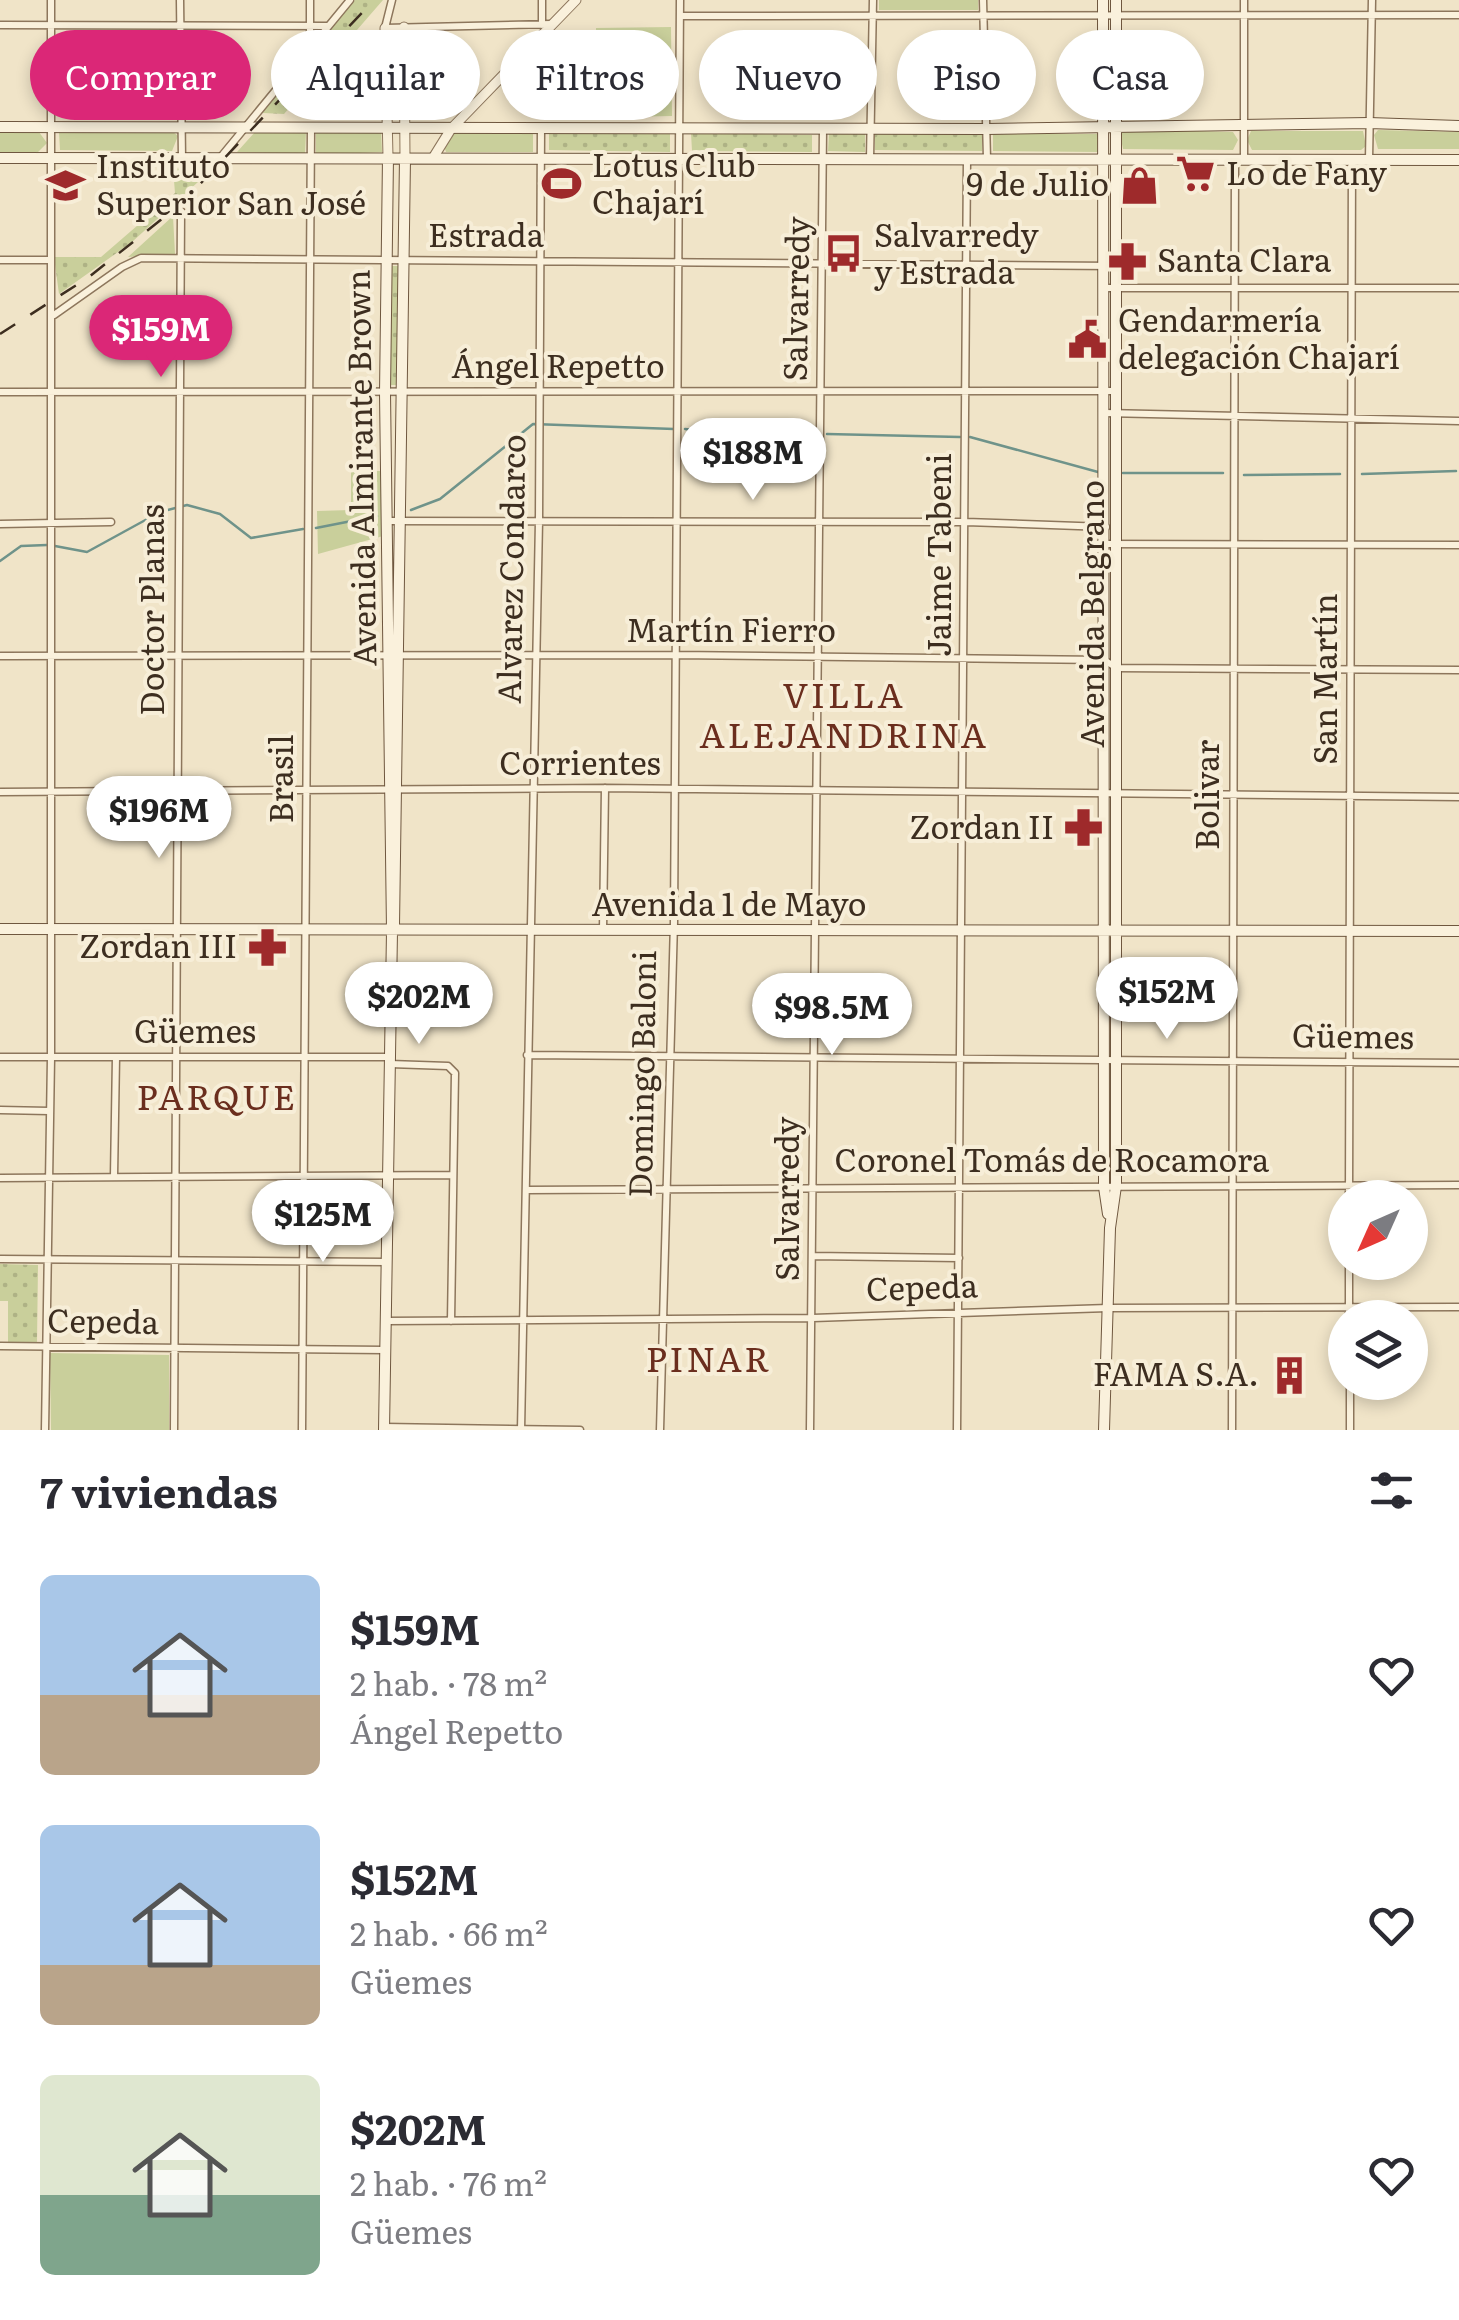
<!DOCTYPE html>
<html lang="es">
<meta charset="utf-8">
<style>
:root{--surface:#fff;--page:#f7f7f7;--text:#2b2b33;--muted:#7c7c81;--accent:#db2777}
body{margin:0;font-family:Literata,serif;background:var(--page);color:var(--text);height:100vh;display:flex;flex-direction:column;font-size:38px;white-space:nowrap}
*{box-sizing:border-box;margin:0}
p{font-size:32px;color:var(--muted)}
.icon{flex:none;width:55px;height:55px;fill:none;stroke:currentColor;stroke-width:2;stroke-linecap:round;stroke-linejoin:round}
.map{position:relative;height:1430px;overflow:hidden}
.panel{display:flex;flex-direction:column;background:var(--surface);flex:1}
.panel>*{flex:none}
.top-card{position:absolute;left:30px;top:30px;width:1400px;height:90px;display:flex;gap:20px}
.needle{width:65px;rotate:225deg}
.controls{position:absolute;left:1328px;top:1180px;display:grid;gap:20px}
.controls a{display:grid;place-items:center;width:100px;height:100px;border-radius:50%;background:var(--surface);box-shadow:0 5px 15px #0003;font-size:50px}
.price{position:absolute;translate:-50% -85px;padding:0 22px;border-radius:35px;background:#fff;color:#222;font-size:32px;line-height:65px;filter:drop-shadow(0 2px 5px #0008)}
.price::after{content:'';position:absolute;left:50%;top:60px;width:30px;height:22px;margin-left:-15px;background:inherit;clip-path:polygon(0 0,100% 0,50% 100%)}
.price.selected{background:var(--accent);color:#fff}
ul{padding:0;list-style:none}
li{display:flex;align-items:center;gap:30px;height:250px;padding:0 40px}
li span{display:grid;place-items:center;flex:none;width:280px;height:200px;border-radius:15px;color:#555}
li>.icon{margin-inline-start:auto}
span .icon{width:120px;height:120px;fill:#fffc;stroke-width:1}
li b{font-size:42px}
h2{display:flex;justify-content:space-between;align-items:center;height:120px;padding:0 40px;font-size:42px}
.chip{padding:0 35px;border-radius:45px;background:var(--surface);box-shadow:0 5px 15px #0003;font-size:35px;line-height:90px}
.chip.selected{background:var(--accent);color:#fff}
.map>svg:first-child{display:block}
.grass{fill:url(#grass-dots)}
.green{fill:#c9cf9b}
.lines{fill:none;stroke-linecap:round;stroke-linejoin:round}
.stream{stroke:#6f938a;stroke-width:2.5}
.minor-casing{stroke:#8d765c;stroke-width:9}
.tertiary-casing{stroke:#8d765c;stroke-width:11}
.secondary-casing{stroke:#6f573f;stroke-width:12}
.minor{stroke:#faf1dc;stroke-width:6}
.tertiary{stroke:#faf1dc;stroke-width:9}
.secondary{stroke:#faf1dc;stroke-width:10}
.rail{stroke:#3d2e20;stroke-width:2.5;stroke-dasharray:18 18;stroke-linecap:butt}
.labels{text-anchor:middle;stroke-width:8;stroke-linejoin:round;paint-order:stroke}
.poi-label{font-size:32px;fill:#3d2e20;stroke:#f7eed8;text-anchor:start}
.street-label{font-size:32px;fill:#3d2e20;stroke:#f7eed8}
.neighbourhood-label{font-size:35px;letter-spacing:2.5px;fill:#6b2e1e;stroke:#f7eed8}
</style>
<div class="map">
<svg width="1459" height="1430" viewBox="0 0 1459 1430">
<defs>
<pattern id="grass-dots" width="8" height="8" patternUnits="userSpaceOnUse" patternTransform="scale(2.5)"><rect width="8" height="8" fill="#c9cf9b"/><path d="M2 2h.1M6 6h.1" fill="none" stroke="#aeb285" stroke-width="1.8" stroke-linecap="round"/></pattern>
</defs>
<rect width="100%" height="100%" fill="#f0e4c8"/>
<path class="grass" d="M 355,0 L 383,0 L 284,114 L 263,113 L 261,108 Z
M 549,132 L 670,134 L 670,152 L 549,150 Z
M 691,133 L 812,135 L 812,152 L 692,151 Z
M 875,133 L 982,133 L 982,151 L 875,150 Z
M 829,134 L 865,134 L 865,152 L 828,151 Z
M 173,168 L 209,172 L 132,242 L 59,294 L 54,257 L 101,257 L 175,193 Z
M 391,266 L 401,266 L 399,385 L 390,385 Z
M 0,1264 L 38,1265 L 37,1343 L 8,1343 L 8,1301 L 0,1301 Z"/>
<path class="green" d="M 879,0 L 978,0 L 978,10 L 879,10 Z
M 671,27 L 672,116 L 623,117 L 622,90 L 596,90 L 596,28 Z
M 392,33 L 401,33 L 400,117 L 393,116 Z
M 1125,129 L 1233,132 L 1238,140 L 1233,150 L 1123,149 L 1120,134 Z
M 381,130 L 382,152 L 316,155 L 316,132 Z
M 1378,130 L 1459,132 L 1459,149 L 1378,149 L 1374,135 Z
M 1251,131 L 1363,131 L 1366,146 L 1361,150 L 1252,150 L 1247,140 Z
M 0,132 L 39,132 L 47,143 L 37,153 L 0,152 Z
M 59,132 L 173,132 L 178,136 L 172,151 L 60,150 Z
M 255,132 L 306,132 L 305,154 L 237,152 Z
M 455,133 L 533,133 L 533,152 L 446,152 L 443,143 Z
M 993,134 L 1100,134 L 1100,152 L 993,151 Z
M 173,216 L 175,254 L 128,257 Z
M 351,471 L 386,471 L 383,536 L 318,554 L 317,511 L 351,510 Z
M 50,1353 L 169,1355 L 169,1430 L 51,1430 Z"/>
<g class="lines">
<path class="stream" d="M 685,429 L 755,437 L 816,434
M 827,434 L 960,437
M 970,437 L 1098,472
M 1123,473 L 1223,473
M 1362,474 L 1456,471
M 1244,475 L 1340,474
M 411,510 L 440,499 L 533,424 L 674,429
M 316,528 L 377,516
M 55,546 L 87,552 L 160,512 L 187,505 L 220,514 L 251,538 L 303,529
M 0,561 L 21,546 L 47,545"/>
<defs>
<path id="minor" d="M 180,0 L 182,158
M 310,0 L 310,44
M 392,0 L 385,28 L 551,24
M 983,0 L 987,159
M 1244,0 L 1244,159
M 681,16 L 1459,15
M 0,25 L 328,26
M 542,25 L 542,0
M 220,158 L 350,0
M 870,159 L 873,0
M 1369,159 L 1372,0
M 0,260 L 50,260
M 1103,288 L 1459,288
M 54,315 L 122,267 L 141,258 L 1116,266
M 0,392 L 1117,391
M 1105,413 L 1459,421
M 389,521 L 966,522 L 1106,527
M 0,524 L 111,522
M 1104,544 L 1459,545
M 0,656 L 677,655 L 1104,660 L 1117,668 L 1459,670
M 0,792 L 605,788 L 1459,797
M 603,930 L 605,788
M 527,1055 L 1459,1063
M 0,1057 L 389,1057
M 390,1064 L 448,1066 L 455,1073 L 451,1321
M 0,1110 L 49,1111
M 114,1176 L 116,1057
M 0,1178 L 453,1175
M 526,1190 L 1459,1185
M 1349,1198 L 1352,161
M 812,1256 L 959,1258
M 0,1259 L 387,1262
M 1349,1262 L 1349,1318
M 386,1321 L 813,1318 L 1108,1308 L 1459,1307
M 0,1346 L 385,1350
M 1350,1382 L 1350,1430
M 384,1427 L 580,1430
M 45,1430 L 51,1058 L 51,0
M 174,1430 L 181,211
M 302,1430 L 311,128
M 521,1430 L 539,521 L 541,128
M 660,1430 L 674,922 L 680,0
M 810,1430 L 823,129
M 957,1430 L 967,160
M 1232,1430 L 1235,160"/>
<path id="tertiary" d="M 404,27 L 405,158
M 385,28 L 388,157
M 433,158 L 451,129 L 576,0"/>
<path id="secondary" d="M 1103,0 L 1104,1187 L 1108,1214
M 0,127 L 986,129 L 1369,123 L 1459,126
M 0,158 L 1459,160
M 394,926 L 405,158
M 0,929 L 1459,931
M 384,1430 L 392,931 L 385,393 L 388,157
M 1104,1430 L 1110,1228 L 1116,1186 L 1116,0"/>
</defs>
<use href="#minor" class="minor-casing"/>
<use href="#tertiary" class="tertiary-casing"/>
<use href="#secondary" class="secondary-casing"/>
<use href="#minor" class="minor"/>
<use href="#tertiary" class="tertiary"/>
<use href="#secondary" class="secondary"/>
<path class="rail" d="M 0,334 L 89,277 L 182,203 L 374,0"/>
</g>
<defs>
<symbol id="supermarket-bare" viewBox="-9 -9 18 18"><path d="M-6-5.5h2.5l.6 2H6L4.5 2H-2.5L-4.4-4H-6ZM-1.5 3.2a1.3 1.3 0 1 0 .1 0ZM3 3.2a1.3 1.3 0 1 0 .1 0Z" fill="#9e2a2b" stroke="#f7eed8" stroke-width="2.5" paint-order="stroke"/></symbol>
<symbol id="stadium-bare" viewBox="-9 -9 18 18"><path d="M0-5a6.5 5 0 1 0 0 10a6.5 5 0 1 0 0-10ZM-3.5-1.8h7v3.6h-7Z" fill="#9e2a2b" stroke="#f7eed8" stroke-width="2.5" paint-order="stroke"/></symbol>
<symbol id="university-bare" viewBox="-9 -9 18 18"><path d="M0-5L7-2L0 1L-7-2ZM-4 1L0 2.5L4 1V4Q0 6-4 4Z" fill="#9e2a2b" stroke="#f7eed8" stroke-width="2.5" paint-order="stroke"/></symbol>
<symbol id="shop-bare" viewBox="-9 -9 18 18"><path d="M-5-2.5h2.3a2.7 3.5 0 0 1 5.4 0H5L5.5 6h-11ZM-1.5-2.5h3a1.5 2.3 0 0 0-3 0Z" fill="#9e2a2b" stroke="#f7eed8" stroke-width="2.5" paint-order="stroke"/></symbol>
<symbol id="bus-bare" viewBox="-9 -9 18 18"><path d="M-5-6H5V4H4V6H2V4H-2V6H-4V4H-5ZM-3.5-4V0h7V-4ZM-3.5 1.2v1.5H-2V1.2ZM2 1.2v1.5H3.5V1.2Z" fill="#9e2a2b" stroke="#f7eed8" stroke-width="2.5" paint-order="stroke"/></symbol>
<symbol id="pharmacy-bare" viewBox="-9 -9 18 18"><path d="M-2-6h4v4h4v4h-4v4h-4v-4h-4v-4h4Z" fill="#9e2a2b" stroke="#f7eed8" stroke-width="2.5" paint-order="stroke"/></symbol>
<symbol id="civic-bare" viewBox="-9 -9 18 18"><path d="M-.6-6.5H3V-4.5H.6V-3L4-1V1h2V6H-6V1h2V-1L-.6-3ZM-1.2 2.5V6h2.4V2.5Z" fill="#9e2a2b" stroke="#f7eed8" stroke-width="2.5" paint-order="stroke"/></symbol>
<symbol id="building-bare" viewBox="-9 -9 18 18"><path d="M-4-6H4V6H1V3H-1V6H-4ZM-2.5-4.3h1.7v1.8h-1.7ZM.8-4.3h1.7v1.8H.8ZM-2.5-1h1.7V.8h-1.7ZM.8-1h1.7V.8H.8Z" fill="#9e2a2b" stroke="#f7eed8" stroke-width="2.5" paint-order="stroke"/></symbol>
</defs>
<g fill-rule="evenodd">
<use href="#supermarket-bare" x="1168" y="146" width="55" height="55"/>
<use href="#stadium-bare" x="534" y="156" width="55" height="55"/>
<use href="#university-bare" x="38" y="158" width="55" height="55"/>
<use href="#shop-bare" x="1112" y="158" width="55" height="55"/>
<use href="#bus-bare" x="816" y="226" width="55" height="55"/>
<use href="#pharmacy-bare" x="1100" y="234" width="55" height="55"/>
<use href="#civic-bare" x="1060" y="312" width="55" height="55"/>
<use href="#pharmacy-bare" x="1056" y="800" width="55" height="55"/>
<use href="#pharmacy-bare" x="240" y="920" width="55" height="55"/>
<use href="#building-bare" x="1262" y="1348" width="55" height="55"/>
</g>
<g class="labels">
<g class="poi-label">
<text x="592" y="177">Lotus Club<tspan x="592" dy="37">Chajarí</tspan></text>
<text x="96" y="178">Instituto<tspan x="96" dy="37">Superior San José</tspan></text>
<text x="1226" y="185">Lo de Fany</text>
<text x="1109" y="196" text-anchor="end">9 de Julio</text>
<text x="874" y="247">Salvarredy<tspan x="874" dy="37">y Estrada</tspan></text>
<text x="1157" y="272">Santa Clara</text>
<text x="1118" y="332">Gendarmería<tspan x="1118" dy="37">delegación Chajarí</tspan></text>
<text x="1054" y="839" text-anchor="end">Zordan II</text>
<text x="237" y="958" text-anchor="end">Zordan III</text>
<text x="1259" y="1386" text-anchor="end">FAMA S.A.</text>
</g>
<g class="street-label">
<text x="486" y="247">Estrada</text>
<text transform="translate(797 299) rotate(-89)" y="11">Salvarredy</text>
<text x="558" y="378">Ángel Repetto</text>
<text transform="translate(362 468) rotate(-91)" y="11">Avenida Almirante Brown</text>
<text transform="translate(940 555) rotate(-90)" y="11">Jaime Tabeni</text>
<text transform="translate(512 569) rotate(-89)" y="11">Alvarez Condarco</text>
<text transform="translate(153 610) rotate(-90)" y="11">Doctor Planas</text>
<text transform="translate(1093 614) rotate(-90)" y="11">Avenida Belgrano</text>
<text x="731" y="642">Martín Fierro</text>
<text transform="translate(1326 679) rotate(-90)" y="11">San Martín</text>
<text x="580" y="775">Corrientes</text>
<text transform="translate(282 779) rotate(-90)" y="11">Brasil</text>
<text transform="translate(1208 795) rotate(-90)" y="11">Bolivar</text>
<text x="729" y="916">Avenida 1 de Mayo</text>
<text x="195" y="1043">Güemes</text>
<text transform="translate(1353 1037) rotate(1)" y="11">Güemes</text>
<text transform="translate(643 1074) rotate(-89)" y="11">Domingo Baloni</text>
<text x="1052" y="1172">Coronel Tomás de Rocamora</text>
<text transform="translate(788 1199) rotate(-90)" y="11">Salvarredy</text>
<text transform="translate(922 1288) rotate(-2)" y="11">Cepeda</text>
<text transform="translate(103 1322) rotate(1)" y="11">Cepeda</text>
</g>
<g class="neighbourhood-label">
<text x="844" y="708">VILLA<tspan x="844" dy="40">ALEJANDRINA</tspan></text>
<text x="217" y="1110">PARQUE</text>
<text x="709" y="1372">PINAR</text>
</g>
</g>
</svg>
<div class="controls">
<a><svg class="needle" viewBox="-14 -14 28 28"><path d="M0-13l5 13h-10z" fill="#e53935"/><path d="M0 13l5-13h-10z" fill="#7c7c81"/></svg></a>
<a><svg class="icon" aria-label="layers" viewBox="0 0 24 24"><path d="M12 4l9 5-9 5-9-5zM3 14l9 5 9-5"/></svg></a>
</div>
<b class="price selected" style="left:161px;top:380px">$159M</b>
<b class="price" style="left:753px;top:503px">$188M</b>
<b class="price" style="left:159px;top:861px">$196M</b>
<b class="price" style="left:1167px;top:1042px">$152M</b>
<b class="price" style="left:419px;top:1047px">$202M</b>
<b class="price" style="left:832px;top:1058px">$98.5M</b>
<b class="price" style="left:323px;top:1265px">$125M</b>
<div class="top-card">
<a class="chip selected">Comprar</a>
<a class="chip">Alquilar</a>
<a class="chip">Filtros</a>
<a class="chip">Nuevo</a>
<a class="chip">Piso</a>
<a class="chip">Casa</a>
</div>
</div>
<section class="panel">
<h2>7 viviendas<svg class="icon" aria-label="filters" viewBox="0 0 24 24"><path d="M4 7h16M4 17h16"/><circle cx="9" cy="7" r="2"/><circle cx="15" cy="17" r="2"/></svg></h2>
<ul>
<li><span style="background:linear-gradient(#a9c7e8 60%,#b9a48a 0)"><svg class="icon" aria-label="home" viewBox="0 0 24 24"><path d="M3 11l9-7 9 7M6 9v11h12V9"/></svg></span><div><b>$159M</b><p>2 hab. · 78 m²</p><p>Ángel Repetto</p></div><svg class="icon" aria-label="heart" viewBox="0 0 24 24"><path d="M12 20l-8-8c-3-5 5-10 8-4 3-6 11-1 8 4z"/></svg></li>
<li><span style="background:linear-gradient(#a9c7e8 70%,#b9a48a 0)"><svg class="icon" aria-label="home" viewBox="0 0 24 24"><path d="M3 11l9-7 9 7M6 9v11h12V9"/></svg></span><div><b>$152M</b><p>2 hab. · 66 m²</p><p>Güemes</p></div><svg class="icon" aria-label="heart" viewBox="0 0 24 24"><path d="M12 20l-8-8c-3-5 5-10 8-4 3-6 11-1 8 4z"/></svg></li>
<li><span style="background:linear-gradient(#dfe7d0 60%,#7fa58c 0)"><svg class="icon" aria-label="home" viewBox="0 0 24 24"><path d="M3 11l9-7 9 7M6 9v11h12V9"/></svg></span><div><b>$202M</b><p>2 hab. · 76 m²</p><p>Güemes</p></div><svg class="icon" aria-label="heart" viewBox="0 0 24 24"><path d="M12 20l-8-8c-3-5 5-10 8-4 3-6 11-1 8 4z"/></svg></li>
</ul>
</section>
